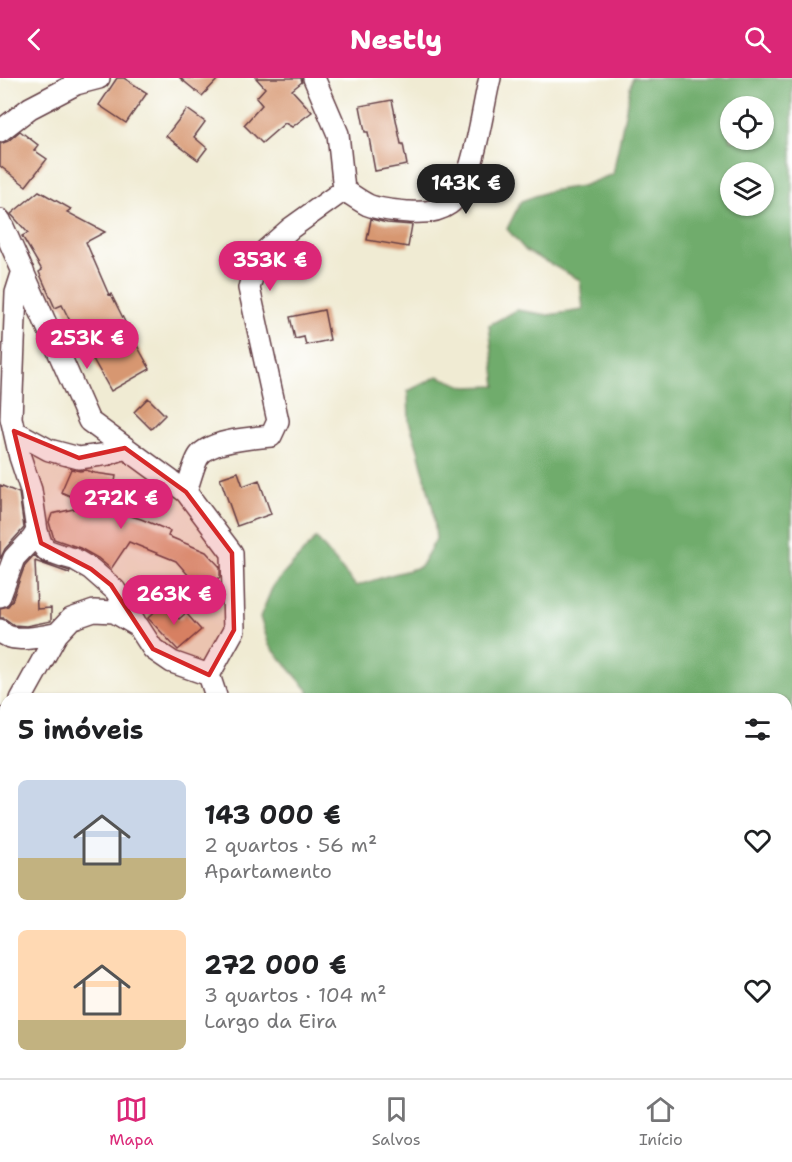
<!DOCTYPE html>
<html lang="pt">
<meta charset="utf-8">
<style>
:root{--surface:#fff;--page:#f2f2f2;--text:#202124;--muted:#757577;--line:#e0e0e0;--accent:#db2777}
body{margin:0;font-family:"Shantell Sans",sans-serif;background:var(--page);color:var(--text);height:100vh;display:flex;flex-direction:column;font-size:22px;white-space:nowrap}
*{box-sizing:border-box;margin:0}
p{font-size:20px;color:var(--muted)}
.icon{flex:none;width:33px;height:33px;fill:none;stroke:currentColor;stroke-width:2;stroke-linecap:round;stroke-linejoin:round}
.map{position:relative;flex:1;overflow:hidden}
.panel{position:absolute;left:0px;top:615px;width:792px;height:386px;display:flex;flex-direction:column;background:var(--surface);border-radius:18px 18px 0 0;box-shadow:0 2px 4px #0004}
.panel>*{flex:none}
.controls{position:absolute;left:720px;top:18px;display:grid;gap:12px}
.controls a{display:grid;place-items:center;width:54px;height:54px;border-radius:50%;background:var(--surface);box-shadow:0 2px 4px #0004;font-size:30px}
.price{position:absolute;translate:-50% -51px;padding:0 14px;border-radius:21px;background:var(--accent);color:#fff;font-size:20px;line-height:39px;filter:drop-shadow(0 2px 3px #0008)}
.price::after{content:'';position:absolute;left:50%;top:36px;width:18px;height:14px;margin-left:-9px;background:inherit;clip-path:polygon(0 0,100% 0,50% 100%)}
.price.active{background:#222;color:#fff}
ul{padding:0;list-style:none}
li{display:flex;align-items:center;gap:18px;height:150px;padding:0 18px}
li span{display:grid;place-items:center;flex:none;width:168px;height:120px;border-radius:9px;color:#555}
li>.icon{margin-inline-start:auto}
span .icon{width:72px;height:72px;fill:#fffc;stroke-width:1}
li b{font-size:26px}
h2{display:flex;justify-content:space-between;align-items:center;height:72px;padding:0 18px;font-size:26px}
header{display:flex;justify-content:space-between;align-items:center;height:78px;padding:0 18px;background:var(--accent);color:#fff;font-size:27px;font-weight:800}
.menu{display:flex;justify-content:space-around;align-items:center;height:84px;border-top:2px solid var(--line);background:var(--surface);font-size:16px;color:var(--muted)}
.menu a{display:grid;justify-items:center;gap:3px}
.menu .active{color:var(--accent)}
.map>svg:first-child{display:block}
.forest{fill:#6fac6c;stroke:#5c664c;stroke-width:1.5;fill-rule:evenodd}
.building{fill:#d79771}
.lines{fill:none;stroke-linecap:round;stroke-linejoin:round}
.minor-casing{stroke:#633e44;stroke-width:24}
.minor{stroke:#fff;stroke-width:21}
.marked{fill:#d62828;fill-opacity:0.2;stroke:#d62828;stroke-width:4.5;stroke-linejoin:round}
</style>
<header><svg class="icon" aria-label="back" viewBox="0 0 24 24"><path d="M15 5l-7 7 7 7"/></svg>Nestly<svg class="icon" aria-label="search" viewBox="0 0 24 24"><circle cx="10" cy="10" r="6"/><path d="M15 15l6 6"/></svg></header>
<div class="map">
<svg width="792" height="1000" viewBox="0 0 792 1000">
<rect width="100%" height="100%" fill="#fff"/>
<filter id="ink" filterUnits="userSpaceOnUse"><feTurbulence type="fractalNoise" baseFrequency=".0167" numOctaves="2"/><feDisplacementMap in="SourceGraphic" scale="12" xChannelSelector="R" yChannelSelector="G"/><feConvolveMatrix kernelMatrix="1 2 1 2 8 2 1 2 1" color-interpolation-filters="sRGB"/></filter>
<filter id="wash" filterUnits="userSpaceOnUse"><feTurbulence type="fractalNoise" baseFrequency=".008" numOctaves="4" result="noise"/><feDisplacementMap in="SourceGraphic" scale="24" xChannelSelector="R" yChannelSelector="G"/><feGaussianBlur stdDeviation="1.35" result="paint"/><feColorMatrix in="noise" values="0 0 0 0 0 0 0 0 0 0 0 0 0 0 0 0 0 1.4 0 .05"/><feComposite in="paint" operator="in"/></filter>
<g filter="url(#wash)">
<rect width="100%" height="100%" fill="#f0ebd3"/>
<path class="forest" d="M 632,0 L 792,0 L 792,1000 L 0,1000 L 0,689 L 6,690 L 6,994 L 786,994 L 786,621 L 309,621 L 308,612 L 269,567 L 260,539 L 273,508 L 316,460 L 356,508 L 387,498 L 420,489 L 436,461 L 433,431 L 418,372 L 409,343 L 408,313 L 438,298 L 466,309 L 496,308 L 489,247 L 517,232 L 548,237 L 583,232 L 580,202 L 526,173 L 507,151 L 521,123 L 549,113 L 582,108 L 613,96 ZM 730,28 L 764,28 L 764,62 L 730,62 ZM 730,94 L 764,94 L 764,128 L 730,128 Z"/>
<g id="blocks">
<path class="building" d="M 117,0 L 124,0 L 147,15 L 126,45 L 99,27 Z
M 180,0 L 219,0 L 202,18 Z
M 256,0 L 301,0 L 302,4 L 292,12 L 312,34 L 292,49 L 285,45 L 262,65 L 244,47 L 262,27 L 256,20 L 265,10 Z
M 392,22 L 401,66 L 403,66 L 407,87 L 375,93 L 368,54 L 365,54 L 360,28 Z
M 187,31 L 205,44 L 194,59 L 207,70 L 198,82 L 166,58 Z
M 20,53 L 38,67 L 34,72 L 47,81 L 26,108 L 0,88 L 0,66 L 8,63 Z
M 39,113 L 71,131 L 67,134 L 105,154 L 86,164 L 109,217 L 111,216 L 125,244 L 124,244 L 150,291 L 111,313 L 89,274 L 86,275 L 62,227 L 55,230 L 39,194 L 42,192 L 22,158 L 28,155 L 11,136 Z
M 371,141 L 387,145 L 412,147 L 408,169 L 367,162 Z
M 324,232 L 330,262 L 306,267 L 304,259 L 295,261 L 290,239 Z
M 148,320 L 165,337 L 151,351 L 134,334 Z
M 71,391 L 80,393 L 86,392 L 95,395 L 116,398 L 110,432 L 141,441 L 170,453 L 168,458 L 206,474 L 220,489 L 220,499 L 203,514 L 176,483 L 129,464 L 111,491 L 98,480 L 80,470 L 54,461 L 49,444 L 52,436 L 91,427 L 61,414 Z
M 238,394 L 243,408 L 259,402 L 271,436 L 237,448 L 220,400 Z
M 0,407 L 19,415 L 24,450 L 5,471 L 0,481 Z
M 34,477 L 42,484 L 70,493 L 69,495 L 35,483 L 37,531 L 51,530 L 51,543 L 26,548 L 14,547 L 4,540 L 0,540 L 0,530 L 8,528 L 12,523 L 25,487 Z
M 164,525 L 179,541 L 186,535 L 201,552 L 178,572 L 148,540 Z"/>
</g>
</g>
<g filter="url(#ink)">
<use href="#blocks" fill-opacity="0" stroke="#633e44" stroke-width="1.5"/>
<g class="lines">
<defs>
<path id="minor" d="M 0,53 L 30,30 L 76,6 L 99,0
M 344,112 C 352,117 360,123 368,127 C 380,132 396,133 409,134 C 422,135 438,134 449,126 C 474,109 482,30 490,0
M 0,142 L 89,343 L 186,414 L 232,475 L 234,552 L 209,597 L 172,584 L 153,571 L 138,548 L 114,534 L 94,533 L 71,541 L 57,556 L 21,621
M 23,193 L 16,215 L 11,340 L 20,379 L 31,412 L 37,453 L 41,465 L 46,472 L 63,478 L 74,481 L 91,491 L 115,512 L 135,544
M 14,353 L 49,372 L 79,380 L 109,376 L 125,370
M 186,414 C 189,405 194,385 199,378 C 211,362 253,360 271,358 L 278,343 L 249,210 L 253,196 L 266,172 L 291,150 L 344,112 L 338,56 L 314,0
M 0,518 L 14,480 L 32,461 L 37,453
M 0,552 C 10,567 41,558 57,556
M 209,597 L 217,621
M 0,644 L 6,640"/>
</defs>
<use href="#minor" class="minor-casing"/>
<use href="#minor" class="minor"/>
</g>
</g>
<path class="marked" d="M 14,353 L 79,380 L 125,370 L 186,414 L 232,475 L 234,552 L 209,597 L 153,571 L 111,507 L 91,491 L 41,465 Z"/>
</svg>
<div class="controls">
<a><svg class="icon" aria-label="locate" viewBox="0 0 24 24"><circle cx="12" cy="12" r="6"/><path d="M12 2v4M12 18v4M2 12h4M18 12h4"/></svg></a>
<a><svg class="icon" aria-label="layers" viewBox="0 0 24 24"><path d="M12 4l9 5-9 5-9-5zM3 14l9 5 9-5"/></svg></a>
</div>
<b class="price active" style="left:466px;top:137px">143K €</b>
<b class="price" style="left:270px;top:214px">353K €</b>
<b class="price" style="left:87px;top:292px">253K €</b>
<b class="price" style="left:121px;top:452px">272K €</b>
<b class="price" style="left:174px;top:548px">263K €</b>
<section class="panel">
<h2>5 imóveis<svg class="icon" aria-label="filters" viewBox="0 0 24 24"><path d="M4 7h16M4 17h16"/><circle cx="9" cy="7" r="2"/><circle cx="15" cy="17" r="2"/></svg></h2>
<ul>
<li><span style="background:linear-gradient(#c9d6e8 65%,#c2b280 0)"><svg class="icon" aria-label="home" viewBox="0 0 24 24"><path d="M3 11l9-7 9 7M6 9v11h12V9"/></svg></span><div><b>143 000 €</b><p>2 quartos · 56 m²</p><p>Apartamento</p></div><svg class="icon" aria-label="heart" viewBox="0 0 24 24"><path d="M12 20l-8-8c-3-5 5-10 8-4 3-6 11-1 8 4z"/></svg></li>
<li><span style="background:linear-gradient(#ffd9b3 75%,#c2b280 0)"><svg class="icon" aria-label="home" viewBox="0 0 24 24"><path d="M3 11l9-7 9 7M6 9v11h12V9"/></svg></span><div><b>272 000 €</b><p>3 quartos · 104 m²</p><p>Largo da Eira</p></div><svg class="icon" aria-label="heart" viewBox="0 0 24 24"><path d="M12 20l-8-8c-3-5 5-10 8-4 3-6 11-1 8 4z"/></svg></li>
</ul>
</section>
</div>
<nav class="menu">
<a class="active"><svg class="icon" aria-label="map" viewBox="0 0 24 24"><path d="M3 6l6-2 6 2 6-2v14l-6 2-6-2-6 2zM9 4v14M15 6v14"/></svg>Mapa</a>
<a><svg class="icon" aria-label="saved" viewBox="0 0 24 24"><path d="M7 4h10v16l-5-4-5 4z"/></svg>Salvos</a>
<a><svg class="icon" aria-label="home" viewBox="0 0 24 24"><path d="M3 11l9-7 9 7M6 9v11h12V9"/></svg>Início</a>
</nav>
